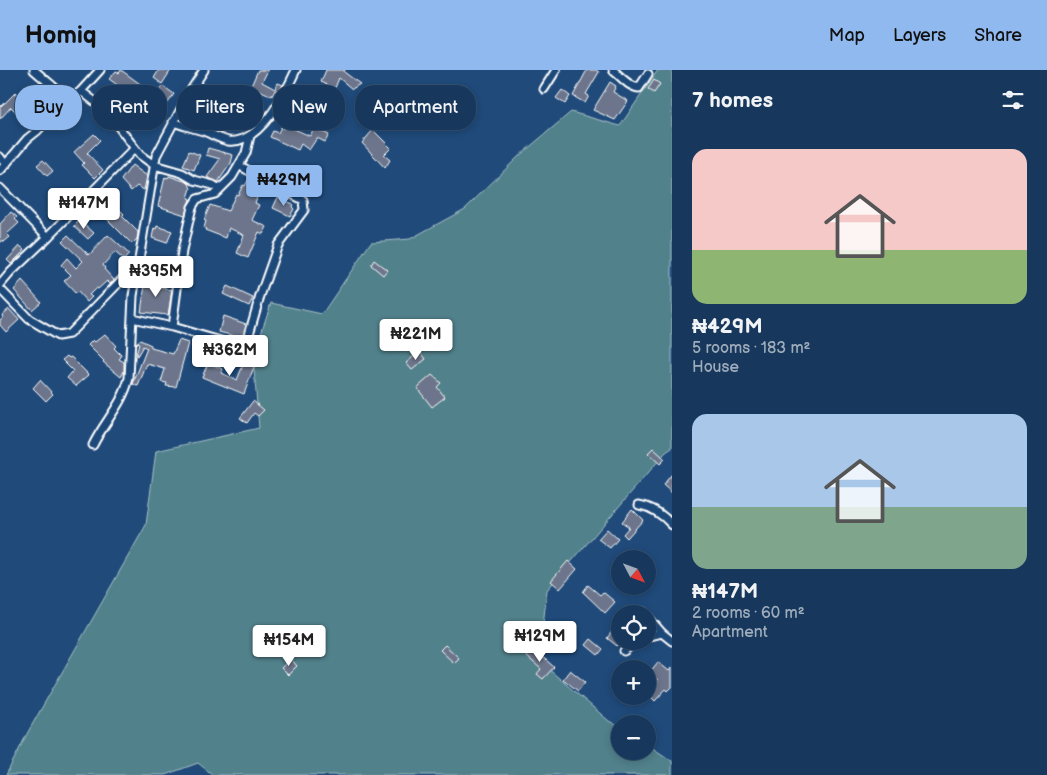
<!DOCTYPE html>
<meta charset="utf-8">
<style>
:root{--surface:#17385c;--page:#203f62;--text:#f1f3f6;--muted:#9eacbb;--line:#365272;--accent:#90b9f0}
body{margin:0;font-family:"Balsamiq Sans",sans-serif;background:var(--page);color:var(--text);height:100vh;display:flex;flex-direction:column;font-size:19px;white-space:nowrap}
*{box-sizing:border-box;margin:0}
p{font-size:16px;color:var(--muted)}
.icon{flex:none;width:28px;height:28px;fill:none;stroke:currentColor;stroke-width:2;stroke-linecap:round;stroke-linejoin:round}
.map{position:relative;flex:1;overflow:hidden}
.panel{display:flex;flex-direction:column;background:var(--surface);width:375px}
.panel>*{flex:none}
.guide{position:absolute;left:15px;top:15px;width:475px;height:45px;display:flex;gap:10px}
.needle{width:32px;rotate:131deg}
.controls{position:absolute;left:611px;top:480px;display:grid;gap:10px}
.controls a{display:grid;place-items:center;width:45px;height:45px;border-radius:50%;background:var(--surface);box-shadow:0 2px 8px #0003,0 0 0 1px var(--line);font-size:25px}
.price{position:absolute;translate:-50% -42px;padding:0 11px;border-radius:5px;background:#fff;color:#222;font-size:16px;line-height:32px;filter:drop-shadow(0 1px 2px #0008)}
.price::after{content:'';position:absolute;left:50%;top:30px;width:15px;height:11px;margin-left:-8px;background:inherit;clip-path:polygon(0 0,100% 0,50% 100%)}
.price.on{background:var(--accent);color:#111}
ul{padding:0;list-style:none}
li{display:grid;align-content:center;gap:10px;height:265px;padding:0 20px}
li span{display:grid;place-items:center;height:155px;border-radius:15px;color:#555}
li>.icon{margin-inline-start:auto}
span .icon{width:90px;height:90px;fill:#fffc;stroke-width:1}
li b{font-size:21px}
h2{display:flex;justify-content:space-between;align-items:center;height:60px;padding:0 20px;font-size:21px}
.chip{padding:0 18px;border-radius:20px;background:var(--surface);box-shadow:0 2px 8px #0003,0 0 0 1px var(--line);font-size:18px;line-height:45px}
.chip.on{background:var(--accent);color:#111}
header{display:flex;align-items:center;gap:30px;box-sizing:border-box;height:70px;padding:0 25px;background:var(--accent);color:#111}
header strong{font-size:24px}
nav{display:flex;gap:28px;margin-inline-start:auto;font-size:18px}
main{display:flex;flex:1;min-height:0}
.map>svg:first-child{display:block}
.green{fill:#51818b;stroke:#a8c0c5}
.building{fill:#6c758b;stroke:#fff}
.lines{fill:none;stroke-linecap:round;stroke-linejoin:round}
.minor-casing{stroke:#fff;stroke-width:11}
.minor{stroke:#1f4a7a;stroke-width:7}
</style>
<header>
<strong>Homiq</strong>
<nav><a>Map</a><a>Layers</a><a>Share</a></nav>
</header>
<main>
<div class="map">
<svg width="672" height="705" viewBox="0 0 672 705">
<rect width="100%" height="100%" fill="#1f4a7a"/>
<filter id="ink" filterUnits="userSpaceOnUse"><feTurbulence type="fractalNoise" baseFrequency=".02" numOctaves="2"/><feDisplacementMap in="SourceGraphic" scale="10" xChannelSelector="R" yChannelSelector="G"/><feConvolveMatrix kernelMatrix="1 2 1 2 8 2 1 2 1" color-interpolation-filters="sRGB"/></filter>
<g filter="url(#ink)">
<path class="green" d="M 658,0 L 672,0 L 672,378 L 666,382 L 547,520 L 539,591 L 609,651 L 620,657 L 620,681 L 648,681 L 648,675 L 672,691 L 672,705 L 213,705 L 198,693 L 165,705 L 6,705 L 28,662 L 146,455 L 156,381 L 259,358 L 253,287 L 271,233 L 322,244 L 371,172 L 410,169 L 465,139 L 519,86 L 571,42 L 620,56 Z"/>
<path class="building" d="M 121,0 L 143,16 L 135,28 L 133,26 L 121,42 L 111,35 L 123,19 L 109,9 L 116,1 L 119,3 Z
M 159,0 L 171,0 L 162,14 L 154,8 Z
M 258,0 L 268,0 L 262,12 L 275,19 L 278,13 L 283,15 L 279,22 L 275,20 L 272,26 L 251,16 Z
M 326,0 L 345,0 L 344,2 L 360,14 L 352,19 L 339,8 L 335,18 L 321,12 Z
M 587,0 L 596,0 L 599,2 L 586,24 L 589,26 L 585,33 L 573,26 Z
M 654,10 L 660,14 L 654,23 L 648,19 Z
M 610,12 L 616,16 L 613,22 L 628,31 L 615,50 L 593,40 Z
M 163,16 L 174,24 L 168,33 L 157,25 Z
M 35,17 L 40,22 L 29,32 L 40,43 L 38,45 L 39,47 L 30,56 L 11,37 L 0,49 L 0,37 L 4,33 L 5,33 L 16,22 L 23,29 Z
M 562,20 L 570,26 L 565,34 L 556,28 Z
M 285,55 L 310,66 L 314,58 L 329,65 L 325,72 L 317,68 L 309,80 L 301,74 L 298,80 L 270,67 L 273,61 L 278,63 L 281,57 L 283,59 Z
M 373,60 L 391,78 L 384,85 L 390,90 L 385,98 L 362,73 Z
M 94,64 L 100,70 L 87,83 L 103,100 L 95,108 L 82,95 L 84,93 L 74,82 Z
M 208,78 L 233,85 L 231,93 L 218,112 L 207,107 L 220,89 L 206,85 Z
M 189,81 L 200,85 L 194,100 L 183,96 Z
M 43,90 L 53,101 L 47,106 L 37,95 Z
M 132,95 L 147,106 L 144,120 L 137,116 L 131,121 L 121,110 Z
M 169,106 L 187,112 L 190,115 L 190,117 L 191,118 L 188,128 L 190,129 L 185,145 L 158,136 L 165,107 L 168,108 Z
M 249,108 L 272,120 L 269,127 L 259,122 L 255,133 L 259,135 L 252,150 L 267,157 L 263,164 L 259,162 L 248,188 L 237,183 L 244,165 L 229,158 L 226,168 L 205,160 L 206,159 L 204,158 L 206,151 L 204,150 L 210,135 L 228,141 L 236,124 L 238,125 L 243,115 L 245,116 Z
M 105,125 L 124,144 L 122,146 L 138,162 L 137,169 L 132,174 L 107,149 L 108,148 L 97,136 L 100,134 L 96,131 Z
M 278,127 L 293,134 L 292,137 L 294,139 L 290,146 L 273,138 Z
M 11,142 L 17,147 L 15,149 L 19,153 L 7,164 L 10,167 L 4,172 L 3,170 L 0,173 L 0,154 Z
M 80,150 L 94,163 L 88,169 L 74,156 Z
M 157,156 L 172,161 L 167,173 L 152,168 L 154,158 L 156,159 Z
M 68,165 L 89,185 L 108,165 L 129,184 L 124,190 L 115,182 L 103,195 L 105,198 L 104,199 L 114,210 L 110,214 L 107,211 L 98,219 L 96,218 L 89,225 L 92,227 L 87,232 L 78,222 L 76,224 L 64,211 L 71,205 L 61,195 L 67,188 L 76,198 L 83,191 L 62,171 Z
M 20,176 L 25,180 L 11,194 L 7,190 Z
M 374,190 L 387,200 L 383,205 L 371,195 Z
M 146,208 L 159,209 L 158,217 L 172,220 L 168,245 L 141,242 Z
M 22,211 L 41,232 L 32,240 L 14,220 Z
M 227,216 L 253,228 L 249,236 L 223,224 Z
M 9,239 L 19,250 L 6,262 L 0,255 L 0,250 L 3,247 L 2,245 Z
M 223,246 L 246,254 L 242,268 L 219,262 Z
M 105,264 L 116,276 L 114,278 L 121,285 L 121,287 L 119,289 L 124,292 L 124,301 L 121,307 L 103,292 L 104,291 L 88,275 L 93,270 L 95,272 Z
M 140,270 L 151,275 L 151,278 L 173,284 L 179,270 L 188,273 L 176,317 L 166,316 L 167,313 L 161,312 L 165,299 L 147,294 L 138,316 L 133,314 L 147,278 L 143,276 L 137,286 L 136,285 L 139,274 L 136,273 Z
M 420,281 L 426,289 L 412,300 L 406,293 Z
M 67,286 L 69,288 L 71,287 L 89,305 L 76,316 L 67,308 L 73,301 L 62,290 Z
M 245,290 L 255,294 L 244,324 L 202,307 L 208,293 L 223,299 L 221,303 L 237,310 Z
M 432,305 L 441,313 L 437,317 L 445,327 L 432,337 L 417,318 Z
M 40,310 L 53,324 L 46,331 L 33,318 Z
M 253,331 L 264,340 L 258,346 L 254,343 L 247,353 L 240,348 Z
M 653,378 L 665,389 L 660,394 L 648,383 Z
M 672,404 L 672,423 L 663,415 Z
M 632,439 L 643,450 L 627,468 L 623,464 L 629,457 L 622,452 Z
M 607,459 L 618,469 L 610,478 L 598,469 Z
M 568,491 L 577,499 L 560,519 L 551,511 Z
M 588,515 L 600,525 L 603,522 L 615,532 L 605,543 L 583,522 Z
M 620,551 L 620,573 L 617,576 L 607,568 Z
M 591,569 L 603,579 L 598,585 L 586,575 Z
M 445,575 L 459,588 L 454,593 L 440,580 Z
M 531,577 L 554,597 L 543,609 L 537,604 L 541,599 L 525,585 Z
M 291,589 L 297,596 L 288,605 L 281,598 Z
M 658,592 L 669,601 L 672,597 L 672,617 L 668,621 L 666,619 L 655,631 L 648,624 L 648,622 L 658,610 L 649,603 Z
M 570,600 L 585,612 L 578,621 L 563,609 Z"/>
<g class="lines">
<defs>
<path id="minor" d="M 34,0 L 70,31
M 613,0 C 621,7 629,17 639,18 L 648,4
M 544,19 L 556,0
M 81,21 L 98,34 L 112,48 L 140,85 L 154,95 L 182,103 L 194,110 L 213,115 L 219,119
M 173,52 C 184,56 195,58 206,62 C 213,65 220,69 228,71 C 260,75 285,24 296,0
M 0,87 L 6,95
M 0,101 L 27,69 L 37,61 L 53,44 L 81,21 L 100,0
M 0,118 L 48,167
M 0,215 L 11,202 L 48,167 L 134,79
M 0,219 L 29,249 L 58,266 L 69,264 L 138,193
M 132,248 L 172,257 L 245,278 L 260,226 L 278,175 L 304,140 L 303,130 L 240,96
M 172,257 L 182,181 L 192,137 L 197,129 L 215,124 L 232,107 L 246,83 L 250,66
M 93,375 C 104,352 123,334 129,308 L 133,226 L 156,86 L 191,20 L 204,0
M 639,435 C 653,437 663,445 672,455
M 643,542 L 644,544
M 648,547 L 662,563 L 672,571
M 648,566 L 662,563
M 624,581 L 637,571"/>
</defs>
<use href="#minor" class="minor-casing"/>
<use href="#minor" class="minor"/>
</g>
</g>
</svg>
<div class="controls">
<a><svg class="needle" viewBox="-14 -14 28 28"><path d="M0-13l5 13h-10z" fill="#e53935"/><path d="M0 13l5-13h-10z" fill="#9eacbb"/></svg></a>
<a><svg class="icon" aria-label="locate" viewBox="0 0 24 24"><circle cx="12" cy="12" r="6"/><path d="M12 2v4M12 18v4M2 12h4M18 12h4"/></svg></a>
<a>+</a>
<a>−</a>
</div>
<b class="price on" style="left:284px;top:137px">₦429M</b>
<b class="price" style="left:84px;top:160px">₦147M</b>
<b class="price" style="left:156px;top:228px">₦395M</b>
<b class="price" style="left:416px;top:291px">₦221M</b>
<b class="price" style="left:230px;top:307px">₦362M</b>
<b class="price" style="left:540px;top:593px">₦129M</b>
<b class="price" style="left:289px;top:597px">₦154M</b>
<div class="guide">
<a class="chip on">Buy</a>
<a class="chip">Rent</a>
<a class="chip">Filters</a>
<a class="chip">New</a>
<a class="chip">Apartment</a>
</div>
</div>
<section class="panel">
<h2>7 homes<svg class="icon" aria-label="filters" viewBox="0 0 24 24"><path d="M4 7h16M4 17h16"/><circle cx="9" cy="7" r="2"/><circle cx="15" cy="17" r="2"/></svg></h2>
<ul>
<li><span style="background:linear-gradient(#f6c9c9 65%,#8fb573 0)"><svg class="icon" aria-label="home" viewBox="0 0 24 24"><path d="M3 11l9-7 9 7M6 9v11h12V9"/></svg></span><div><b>₦429M</b><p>5 rooms · 183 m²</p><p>House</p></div></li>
<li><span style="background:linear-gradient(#a9c7e8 60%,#7fa58c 0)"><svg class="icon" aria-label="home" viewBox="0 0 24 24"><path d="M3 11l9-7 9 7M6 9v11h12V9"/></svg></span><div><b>₦147M</b><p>2 rooms · 60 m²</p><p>Apartment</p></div></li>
</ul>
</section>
</main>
